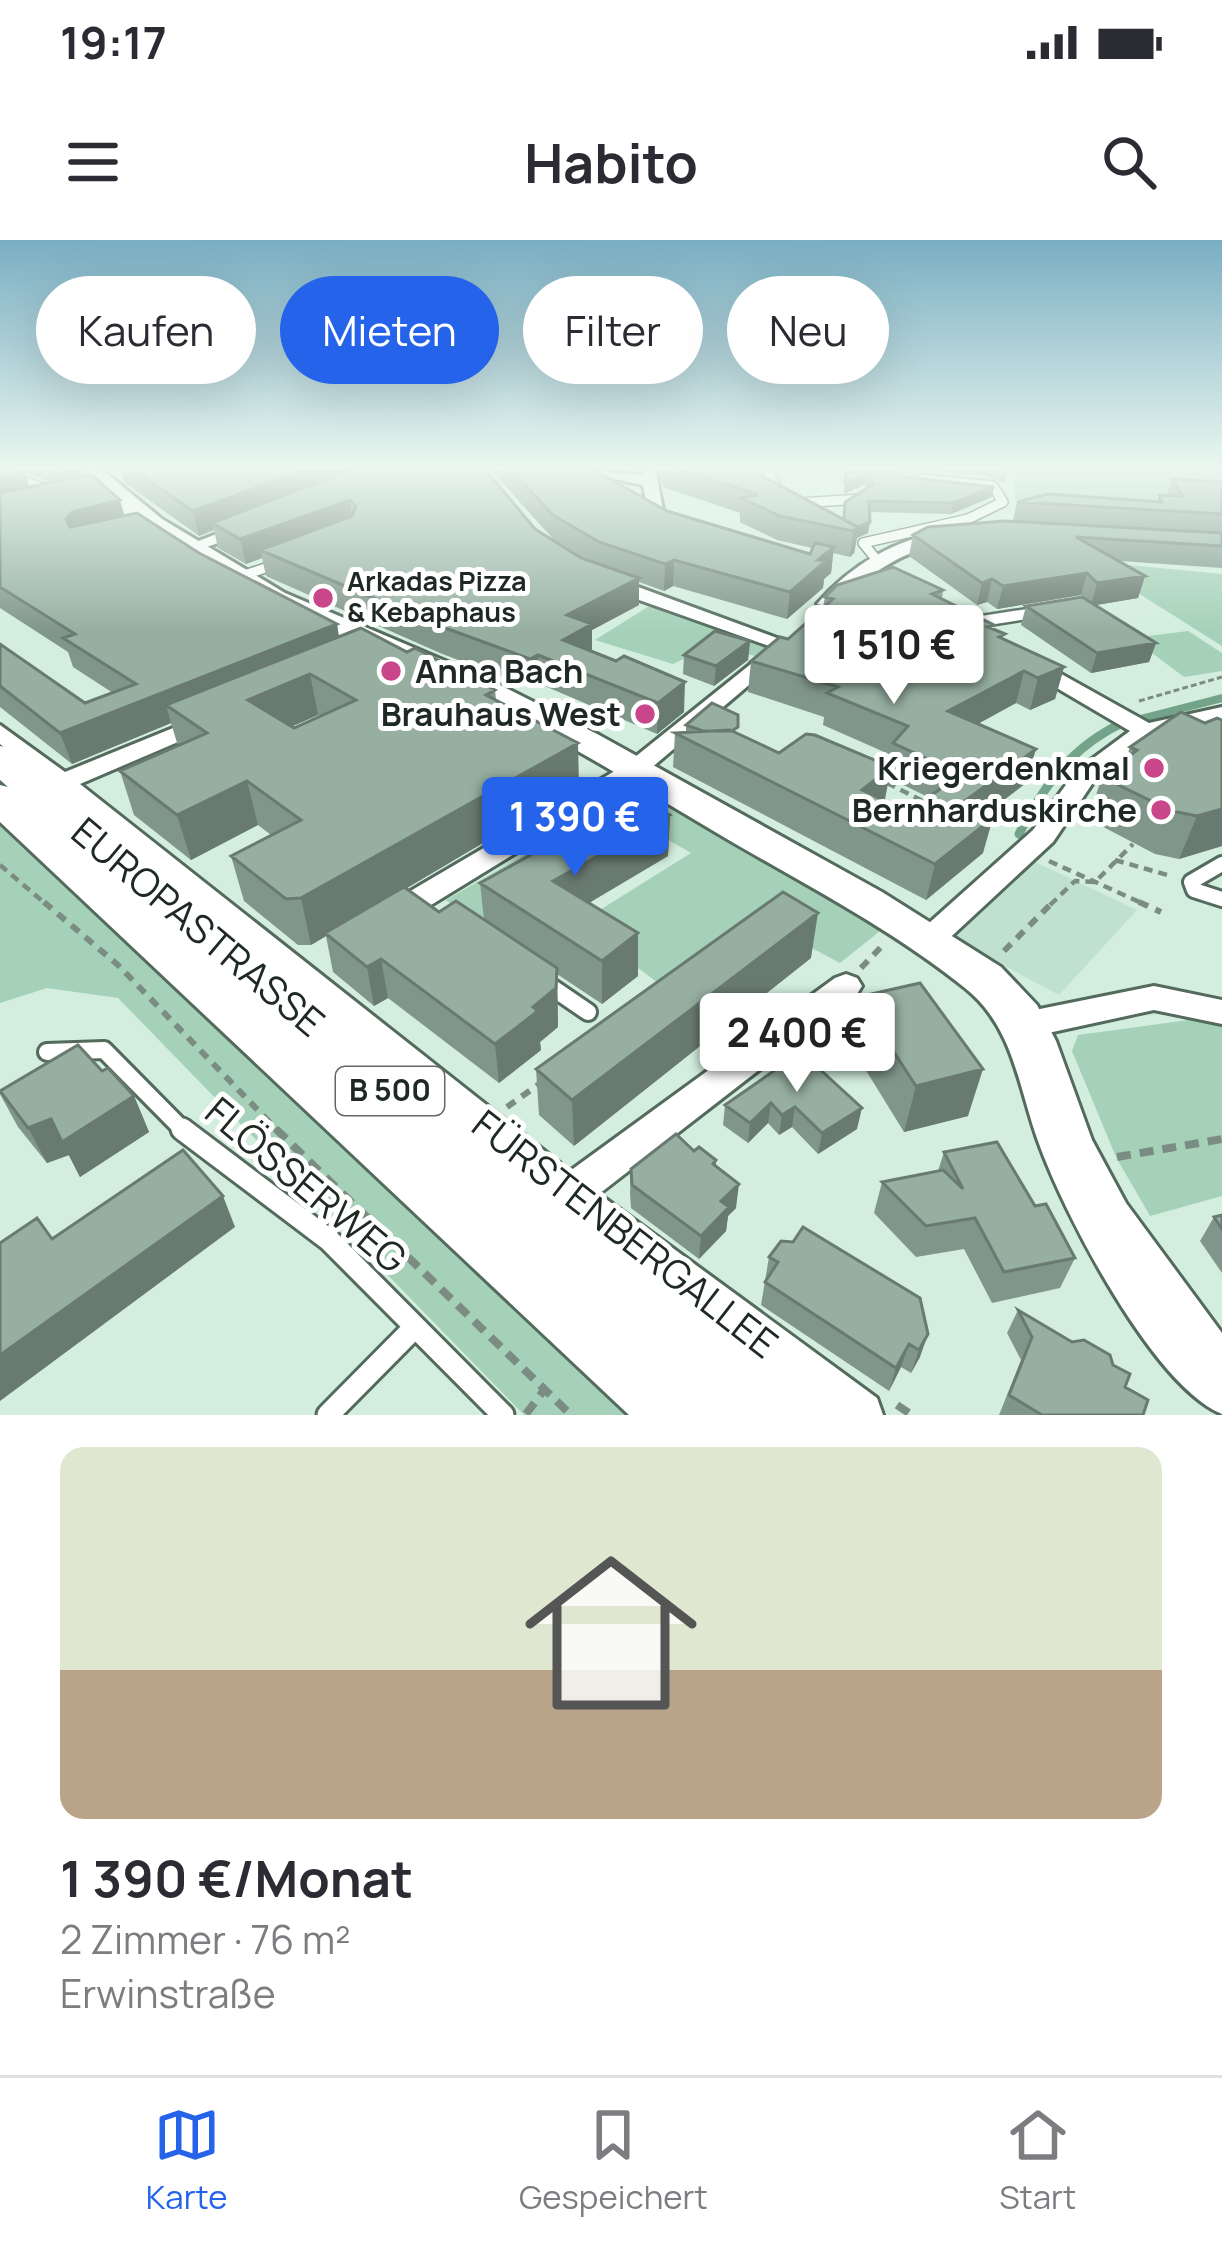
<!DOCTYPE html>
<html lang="de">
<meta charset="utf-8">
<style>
:root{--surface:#fff;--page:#f7f7f7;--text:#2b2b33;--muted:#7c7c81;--line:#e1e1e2;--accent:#2563eb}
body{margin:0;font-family:Manrope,sans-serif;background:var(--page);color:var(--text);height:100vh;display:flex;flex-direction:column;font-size:45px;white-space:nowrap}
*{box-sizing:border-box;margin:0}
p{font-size:39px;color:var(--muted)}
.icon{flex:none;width:66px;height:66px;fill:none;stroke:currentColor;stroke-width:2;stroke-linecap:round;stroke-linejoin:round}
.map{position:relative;height:1175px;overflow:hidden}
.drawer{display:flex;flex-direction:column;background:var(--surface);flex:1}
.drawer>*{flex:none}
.banner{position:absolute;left:36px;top:36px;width:1152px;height:108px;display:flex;gap:24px}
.price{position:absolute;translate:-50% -102px;padding:0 27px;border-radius:12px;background:#fff;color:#222;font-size:39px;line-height:78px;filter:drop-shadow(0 3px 6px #0008)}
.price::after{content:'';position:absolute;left:50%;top:72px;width:36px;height:27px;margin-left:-18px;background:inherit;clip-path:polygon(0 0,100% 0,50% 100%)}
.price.active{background:var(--accent);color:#fff}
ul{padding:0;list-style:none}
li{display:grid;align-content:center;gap:24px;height:636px;padding:0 60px}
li+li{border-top:3px solid var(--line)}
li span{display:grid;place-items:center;height:372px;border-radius:24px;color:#555}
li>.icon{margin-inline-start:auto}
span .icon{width:216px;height:216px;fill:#fffc;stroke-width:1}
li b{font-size:51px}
.chip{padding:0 42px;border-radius:54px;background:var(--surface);box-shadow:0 12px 48px #0002;font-size:42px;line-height:108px}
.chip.active{background:var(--accent);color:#fff}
.status{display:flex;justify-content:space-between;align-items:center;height:84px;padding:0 60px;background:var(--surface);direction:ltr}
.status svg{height:33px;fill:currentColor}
header{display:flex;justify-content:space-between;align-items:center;height:156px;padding:0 60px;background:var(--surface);font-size:54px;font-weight:700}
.menu{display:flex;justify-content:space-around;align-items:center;height:168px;border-top:3px solid var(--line);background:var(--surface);font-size:33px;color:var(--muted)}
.menu a{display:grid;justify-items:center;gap:6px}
.menu .active{color:var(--accent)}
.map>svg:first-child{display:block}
.built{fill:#c0e1ce}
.green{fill:#a5d1b8}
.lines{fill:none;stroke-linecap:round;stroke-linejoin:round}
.stream-far1{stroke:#73a489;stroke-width:8}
.stream{stroke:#73a489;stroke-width:9}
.lane-far4-casing{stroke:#536a5d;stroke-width:12}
.lane-far3-casing{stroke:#536a5d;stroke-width:15}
.lane-far2-casing{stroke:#536a5d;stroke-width:20}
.lane-far1-casing{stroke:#536a5d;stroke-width:22}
.lane-casing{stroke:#536a5d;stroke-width:27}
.street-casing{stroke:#536a5d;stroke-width:6}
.secondary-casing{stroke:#536a5d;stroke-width:6}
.primary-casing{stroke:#536a5d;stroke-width:6}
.path-far3{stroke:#7b8d82;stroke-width:3;stroke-dasharray:6 3;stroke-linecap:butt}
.path-far2{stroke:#7b8d82;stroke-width:4.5;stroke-dasharray:9 6;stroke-linecap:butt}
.path-far1{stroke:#7b8d82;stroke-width:6;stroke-dasharray:10 8;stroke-linecap:butt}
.path{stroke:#7b8d82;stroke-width:8;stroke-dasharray:14 9;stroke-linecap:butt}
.lane-far4{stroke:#fff;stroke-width:9}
.lane-far3{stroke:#fff;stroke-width:10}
.lane-far2{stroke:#fff;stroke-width:14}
.lane-far1{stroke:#fff;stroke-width:16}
.lane{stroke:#fff;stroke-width:21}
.street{fill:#fff;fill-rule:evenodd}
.secondary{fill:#fff;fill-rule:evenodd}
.primary{fill:#fff;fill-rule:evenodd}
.wall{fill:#81968a;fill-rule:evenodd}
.shaded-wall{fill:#697a71}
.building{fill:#96afa1;stroke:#697a71;stroke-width:3;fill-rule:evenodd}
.poi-dot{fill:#ca468a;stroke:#fff;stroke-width:4.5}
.labels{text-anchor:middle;stroke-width:10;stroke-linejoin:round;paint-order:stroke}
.far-poi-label{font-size:27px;font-weight:bold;fill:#1f2923;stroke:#fff;text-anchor:start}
.shield{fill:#fff;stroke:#626965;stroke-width:3}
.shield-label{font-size:30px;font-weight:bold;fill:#1f2923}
.poi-label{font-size:33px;font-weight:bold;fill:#1f2923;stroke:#fff;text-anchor:end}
.near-street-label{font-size:39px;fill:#1f2923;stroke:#fff}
</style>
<div class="status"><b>19:17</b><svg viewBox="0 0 49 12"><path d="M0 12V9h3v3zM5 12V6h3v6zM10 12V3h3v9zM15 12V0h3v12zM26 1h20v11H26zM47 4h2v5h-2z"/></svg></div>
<header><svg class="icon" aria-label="menu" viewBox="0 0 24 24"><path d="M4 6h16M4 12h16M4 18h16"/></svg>Habito<svg class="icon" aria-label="search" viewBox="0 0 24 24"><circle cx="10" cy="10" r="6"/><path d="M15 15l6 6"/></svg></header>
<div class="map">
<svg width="1222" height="1175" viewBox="0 0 1222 1175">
<rect width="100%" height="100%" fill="#d3eede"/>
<path class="built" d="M 1033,621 L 1137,670 L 1059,755 L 951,697 Z"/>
<path class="green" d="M 1014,228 L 1222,228 L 1222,260 L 1156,256 L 1164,274 L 1015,259 Z
M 1097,322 L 1222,334 L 1222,406 L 1111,336 Z
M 654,363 L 772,404 L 756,416 L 711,406 L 673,424 L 595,400 Z
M 1188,391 L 1222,413 L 1222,431 L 1184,437 L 1132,398 Z
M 640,548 L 885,687 L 840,723 L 770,686 L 679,759 L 579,683 L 691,613 L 642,585 L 474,682 L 446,660 Z
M 0,577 L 647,1175 L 524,1175 L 118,758 L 47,748 L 0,763 Z
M 1203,778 L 1222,783 L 1222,956 L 1150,976 L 1116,917 L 1072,811 L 1078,795 Z"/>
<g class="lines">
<path class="stream-far1" d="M 1117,485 L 1222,458"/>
<path class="stream" d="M 1019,594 C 1045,544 1071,507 1124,482"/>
<defs>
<path id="lane-far4" d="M 767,228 L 780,255
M 0,233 L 52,251
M 800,263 L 860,259
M 876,319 L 863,303 L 968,279 L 1003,262 L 993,246 L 921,239
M 241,336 L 281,323"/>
<path id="lane-far3" d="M 969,383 L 1040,372"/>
<path id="lane-far2" d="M 1222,624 L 1191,642 L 1194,650 L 1222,659"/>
<path id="lane-far1" d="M 544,742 L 588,772
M 47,812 L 104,810 L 185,892"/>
<path id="lane" d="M 182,889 L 329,1000 L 503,1175
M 328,1175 L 415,1087"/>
<path id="street" d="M 563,228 L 642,235 L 641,228 L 655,228 L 664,275 L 685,288 L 677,293 L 650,280 L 643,245 Z
M 250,281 L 256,282 L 256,290 L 192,312 L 183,307 Z
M 946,291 L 952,292 L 952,300 C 903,311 869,332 834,368 L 817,364 C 852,324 894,300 946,291 Z
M 597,337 L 611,337 L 796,405 L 643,535 L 400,684 L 378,684 L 374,677 L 378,670 L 625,525 L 772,407 L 597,345 Z
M 1029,416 L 1149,483 L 1222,467 L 1222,481 L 1154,496 L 1094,541 L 1053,602 L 941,706 L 919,706 L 915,699 L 919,692 L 1033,590 L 1076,531 L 1130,491 L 1021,427 L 1021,417 Z
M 205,475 L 217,482 L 213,487 L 80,544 L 570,931 L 835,738 L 846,734 L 857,738 L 862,746 L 857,754 L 599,954 L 877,1158 L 883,1175 L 822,1175 L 595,999 L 0,504 L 0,485 L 65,532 Z
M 1154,746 L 1222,760 L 1222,784 L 1154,770 L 1025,798 L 1013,794 L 1008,785 L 1013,776 L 1025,772 Z"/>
<path id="secondary" d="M 77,228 L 100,228 L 162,279 L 285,353 L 490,440 L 599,495 L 882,652 L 1001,727 L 1037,765 L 1056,801 L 1092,900 L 1126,963 L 1222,1093 L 1222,1174 C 1153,1146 1063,972 1038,901 C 1018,846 1014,787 965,748 C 893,690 808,646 727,599 C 642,549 557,495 466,453 C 334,392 173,346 77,228 Z"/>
<path id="primary" d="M 0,506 L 15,509 L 542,940 L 815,1147 L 826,1175 L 629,1175 L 0,582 L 0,545 L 8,547 L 0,540 Z"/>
</defs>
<use href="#lane-far4" class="lane-far4-casing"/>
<use href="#lane-far3" class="lane-far3-casing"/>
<use href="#lane-far2" class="lane-far2-casing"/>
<use href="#lane-far1" class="lane-far1-casing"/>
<use href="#lane" class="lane-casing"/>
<use href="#street" class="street-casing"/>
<use href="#secondary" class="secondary-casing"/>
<use href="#primary" class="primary-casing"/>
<path class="path-far3" d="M 1139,461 L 1222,437"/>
<path class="path-far2" d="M 887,543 L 925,562
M 1115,620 L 1171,636
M 1049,621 L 1146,665
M 0,625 L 47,665
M 1050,665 L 1075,641 L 1095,642 L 1133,604"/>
<path class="path-far1" d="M 44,662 L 118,725 L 279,892
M 1139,662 L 1161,672
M 1004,711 L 1053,662
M 861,728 L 882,706
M 507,867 L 542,842"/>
<path class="path" d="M 276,889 L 571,1175
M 1117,917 L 1222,899
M 897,1165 L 912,1175
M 526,1174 L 544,1150"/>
<use href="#lane-far4" class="lane-far4"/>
<use href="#lane-far3" class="lane-far3"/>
<use href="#lane-far2" class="lane-far2"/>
<use href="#lane-far1" class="lane-far1"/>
<use href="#lane" class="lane"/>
<use href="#street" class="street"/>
<use href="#secondary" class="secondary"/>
<use href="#primary" class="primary"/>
</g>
<path class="wall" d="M 0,228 L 80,228 L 82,236 L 125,276 L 337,384 L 339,397 L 407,412 L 495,450 L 496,460 L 579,546 L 406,648 L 439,672 L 484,680 L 480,643 L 670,575 L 668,616 L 589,663 L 638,736 L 602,764 L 557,734 L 558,787 L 540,802 L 541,810 L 499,843 L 388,758 L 374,766 L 333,732 L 326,696 L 311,705 L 298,705 L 244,661 L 231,616 L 271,595 L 258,585 L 191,620 L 134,575 L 120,531 L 178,506 L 171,483 L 72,524 L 0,467 L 0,404 L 85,463 L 113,453 L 73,427 L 68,412 L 0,368 ZM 25,232 L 51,242 L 29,247 ZM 318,475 L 321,476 L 294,488 L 291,487 Z
M 106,228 L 484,228 L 535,289 L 586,320 L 554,300 L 489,228 L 590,228 L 667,271 L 810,314 L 812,308 L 777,300 L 740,282 L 740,273 L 663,247 L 657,228 L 747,228 L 843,279 L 845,262 L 868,248 L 865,244 L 844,254 L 846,231 L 905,237 L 992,257 L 951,274 L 869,272 L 868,293 L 857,298 L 854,313 L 850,317 L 833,313 L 831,333 L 824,339 L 823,348 L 787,379 L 673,346 L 664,351 L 639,342 L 639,365 L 592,390 L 592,412 L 684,472 L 657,494 L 540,444 L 532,448 L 440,413 L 266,336 L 262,318 L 246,324 L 218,308 L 214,290 L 199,296 L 125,243 L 121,229 L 110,231 Z
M 934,228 L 1008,228 L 1004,243 L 983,235 L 934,231 Z
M 1172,239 L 1222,242 L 1222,328 L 1120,321 L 1145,336 L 1138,358 L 1095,365 L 1156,403 L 1149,422 L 1091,433 L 1021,385 L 1026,366 L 1083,357 L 1081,355 L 997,369 L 987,362 L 977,365 L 909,316 L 913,295 L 1013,281 L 1017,262 L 1156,262 L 1159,255 L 1167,255 Z
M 943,350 L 942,359 L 993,389 L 1004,399 L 1064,427 L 1055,459 L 1030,470 L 1016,463 L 978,484 L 1026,543 L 985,574 L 983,613 L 926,660 L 673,527 L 675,493 L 686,493 L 686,485 L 737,493 L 779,513 L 888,526 L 891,515 L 823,485 L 824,477 L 748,452 L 751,421 L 788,399 L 823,367 L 825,357 ZM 889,538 L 928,557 L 909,572 L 885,560 Z
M 750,401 L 748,420 L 714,446 L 683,434 L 684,415 Z
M 1222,480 L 1222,606 L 1179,619 L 1155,614 L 1088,579 L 1102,537 L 1126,519 L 1130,507 L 1205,483 Z
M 811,718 L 574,906 L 539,875 L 536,829 Z
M 858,757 L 968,876 L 904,892 L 849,803 Z
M 801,812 L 857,889 L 818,914 L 792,887 L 779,895 L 768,883 L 748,903 L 723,885 L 725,865 Z
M 102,831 L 134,856 L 149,892 L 80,937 L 69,915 L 47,923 L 18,887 L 0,854 Z
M 694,911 L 716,920 L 716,926 L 736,968 L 728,976 L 726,991 L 699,1019 L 631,968 L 630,953 L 631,929 Z
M 944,912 L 1035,966 L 1075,1018 L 1060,1048 L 992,1063 L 964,1009 L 916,1017 L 874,973 L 882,942 L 938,931 Z
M 1222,974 L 1222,1033 L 1200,1001 L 1214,977 Z
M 769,1017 L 920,1058 L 920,1117 L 911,1133 L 901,1127 L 889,1151 L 761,1065 Z
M 1018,1070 L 1113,1125 L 1143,1175 L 999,1175 L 1021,1120 L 1007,1093 Z"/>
<path class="shaded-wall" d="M 58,228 L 80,228 L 84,242 L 64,247 Z
M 309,228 L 371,228 L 212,283 L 214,290 L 199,296 L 193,271 Z
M 24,231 L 32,254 L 0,262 L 0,237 Z
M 867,234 L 865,244 L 844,254 L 845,243 Z
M 994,247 L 992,257 L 951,274 L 953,263 Z
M 120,260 L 127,284 L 74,304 L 66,279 L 72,272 Z
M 350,260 L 353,284 L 260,310 L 262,318 L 246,324 L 240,299 Z
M 870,282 L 868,293 L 857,298 L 854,313 L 850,317 L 853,291 L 850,290 Z
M 834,307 L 831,333 L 824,339 L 823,348 L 787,379 L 790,352 L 818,320 Z
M 674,320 L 673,346 L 664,351 L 665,324 Z
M 1087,333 L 1081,355 L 997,369 L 1003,346 Z
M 1145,336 L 1138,358 L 1091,366 L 1097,343 Z
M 639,338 L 639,365 L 592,390 L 592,412 L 563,400 L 567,375 Z
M 992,339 L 987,362 L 977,365 L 982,343 Z
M 337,384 L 341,412 L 166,465 L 171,483 L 72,524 L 60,493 Z
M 750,401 L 748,420 L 714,446 L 716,426 Z
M 1156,403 L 1149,422 L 1091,433 L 1097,413 Z
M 538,415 L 540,444 L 532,448 L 530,419 Z
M 1064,427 L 1055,459 L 1030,470 L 1038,438 Z
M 1024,431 L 1016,463 L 940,504 L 948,471 Z
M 310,434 L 318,475 L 258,501 L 248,460 Z
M 685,442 L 684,472 L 657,494 L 658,463 Z
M 578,503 L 579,546 L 311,705 L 301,658 Z
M 1036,509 L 1026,543 L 953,599 L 962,563 Z
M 891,527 L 884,562 L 862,550 Z
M 247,541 L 258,585 L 191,620 L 177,575 Z
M 1222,569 L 1222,606 L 1179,619 L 1197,576 Z
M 670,575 L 668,616 L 555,683 L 553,641 Z
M 993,578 L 983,613 L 926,660 L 935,624 Z
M 818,673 L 811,718 L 574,906 L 572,860 Z
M 638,693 L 638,736 L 602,764 L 602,721 Z
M 381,719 L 388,758 L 374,766 L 367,727 Z
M 557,728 L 558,787 L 540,802 L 541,810 L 499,843 L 495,804 L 533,767 Z
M 983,829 L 968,876 L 904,892 L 916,846 Z
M 134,856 L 149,892 L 80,937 L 62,902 Z
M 771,863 L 768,883 L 748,903 L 750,883 Z
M 795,867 L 792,887 L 779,895 L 782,875 Z
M 862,868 L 857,889 L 818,914 L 822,893 Z
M 51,879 L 69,915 L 47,923 L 28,888 Z
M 739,944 L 736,968 L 728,976 L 726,991 L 699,1019 L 701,996 L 721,961 Z
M 223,956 L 235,987 L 0,1161 L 0,1115 Z
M 928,1094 L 920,1117 L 911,1133 L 919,1110 Z
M 909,1104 L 901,1127 L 889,1151 L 896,1128 Z"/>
<path class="building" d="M 0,228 L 16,228 L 24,231 L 0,237 Z
M 130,228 L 309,228 L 193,271 Z
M 355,228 L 484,228 L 535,289 L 581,318 L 639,338 L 567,375 L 592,384 L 563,400 L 616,421 L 624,416 L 685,442 L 658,463 L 538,415 L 530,419 L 437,385 L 260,310 L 352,276 L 356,266 L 350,260 L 240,299 L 212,283 Z
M 509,228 L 590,228 L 667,271 L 810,314 L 815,303 L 834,307 L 818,320 L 826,321 L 790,352 L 674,320 L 665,324 L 599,302 L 553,275 Z
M 677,228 L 747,228 L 858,287 L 853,291 L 780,276 L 741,258 L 758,255 Z
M 846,231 L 897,231 L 905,237 L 994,247 L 953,263 L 869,261 L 870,282 L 858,287 L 844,280 L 845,262 L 874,244 L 867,234 L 845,243 Z
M 91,234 L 120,260 L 72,272 L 66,279 L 70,287 L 137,273 L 199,313 L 337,384 L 60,493 L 0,446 L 0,404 L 85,463 L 136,444 L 63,398 L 75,394 L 0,347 L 0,253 Z
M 1172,239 L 1222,242 L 1222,274 L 1017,262 L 1048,254 L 1162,262 L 1159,255 L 1182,256 Z
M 1005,281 L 1222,293 L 1222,306 L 1076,297 L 1145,336 L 1097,343 L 1087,333 L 1003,346 L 992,339 L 982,343 L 913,295 L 928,287 Z
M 893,327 L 943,350 L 932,354 L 994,385 L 988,387 L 1005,394 L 999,397 L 1064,427 L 1038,438 L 1024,431 L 948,471 L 1036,509 L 962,563 L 993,578 L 935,624 L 675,493 L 730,490 L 779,513 L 806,494 L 815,495 L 891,527 L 862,550 L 909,572 L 960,534 L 893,503 L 908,486 L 827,453 L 838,447 L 751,421 L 780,397 L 788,399 L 833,359 L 825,357 L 837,345 Z
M 1082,357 L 1156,403 L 1097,413 L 1026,366 Z
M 361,388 L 407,412 L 415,408 L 495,450 L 486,455 L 578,503 L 301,658 L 286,659 L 231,616 L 301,580 L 247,541 L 177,575 L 120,531 L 207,493 L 166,465 ZM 310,434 L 356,460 L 294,488 L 248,460 Z
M 715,391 L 750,401 L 716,426 L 684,415 Z
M 712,463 L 738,475 L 738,487 L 732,491 L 703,491 L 686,485 Z
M 1181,472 L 1205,483 L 1217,478 L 1222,480 L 1222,569 L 1197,576 L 1172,571 L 1102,537 L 1137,510 L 1130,507 Z
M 637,556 L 670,575 L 553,641 L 638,693 L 602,721 L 480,643 Z
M 404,647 L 439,672 L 456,661 L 557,728 L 556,748 L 533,767 L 538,771 L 495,804 L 381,719 L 367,727 L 325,693 Z
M 783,652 L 818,673 L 572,860 L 536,829 Z
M 920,743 L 983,829 L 916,846 L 858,757 Z
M 78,805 L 102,831 L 108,828 L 134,856 L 62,902 L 51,879 L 28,888 L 0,851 Z
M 801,812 L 862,868 L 822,893 L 795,867 L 782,875 L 771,863 L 750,883 L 725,865 Z
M 676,894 L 694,911 L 699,907 L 716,920 L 713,924 L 739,944 L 721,961 L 729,967 L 701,996 L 632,945 L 631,929 Z
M 997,902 L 1035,966 L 1046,964 L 1075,1018 L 1004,1032 L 975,978 L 926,986 L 882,942 L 943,930 L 963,949 L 944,912 Z
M 183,910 L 223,956 L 0,1115 L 0,1003 L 37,978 L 52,999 Z
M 1222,975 L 1222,989 L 1214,977 Z
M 803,987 L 920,1058 L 928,1094 L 919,1110 L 909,1104 L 896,1128 L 765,1042 L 778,1022 L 769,1017 L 781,1001 L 793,1002 Z
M 1018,1070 L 1072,1102 L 1084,1100 L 1110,1115 L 1113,1125 L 1130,1134 L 1125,1147 L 1148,1160 L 1143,1175 L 1042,1175 L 1009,1155 L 1032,1097 Z"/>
<linearGradient id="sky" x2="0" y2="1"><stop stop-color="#79aec2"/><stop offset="0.58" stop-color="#ebf7f0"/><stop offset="1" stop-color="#ebf7f0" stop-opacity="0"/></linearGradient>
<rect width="1222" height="392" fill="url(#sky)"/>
<g class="poi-dot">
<circle cx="323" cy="358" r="12"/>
<circle cx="391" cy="431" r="12"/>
<circle cx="645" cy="474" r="12"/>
<circle cx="1154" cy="528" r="12"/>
<circle cx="1161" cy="570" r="12"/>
</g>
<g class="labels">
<g class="far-poi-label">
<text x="347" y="351">Arkadas Pizza<tspan x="347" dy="31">&amp; Kebaphaus</tspan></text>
</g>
<rect class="shield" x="336" y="827" width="108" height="48" rx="9"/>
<g class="shield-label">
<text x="390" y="861">B 500</text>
</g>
<g class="poi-label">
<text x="415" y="443" text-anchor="start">Anna Bach</text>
<text x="621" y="486">Brauhaus West</text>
<text x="1130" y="540">Kriegerdenkmal</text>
<text x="1137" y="582">Bernharduskirche</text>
</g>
<g class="near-street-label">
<text transform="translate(198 687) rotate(40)" y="14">EUROPASTRASSE</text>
<text transform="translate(306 945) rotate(40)" y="14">FLÖSSERWEG</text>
<text transform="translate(625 994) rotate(38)" y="14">FÜRSTENBERGALLEE</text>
</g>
</g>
</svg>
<b class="price" style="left:894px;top:467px">1 510 €</b>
<b class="price active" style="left:575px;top:639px">1 390 €</b>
<b class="price" style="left:797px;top:855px">2 400 €</b>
<div class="banner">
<a class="chip">Kaufen</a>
<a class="chip active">Mieten</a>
<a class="chip">Filter</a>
<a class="chip">Neu</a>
</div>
</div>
<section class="drawer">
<ul>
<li><span style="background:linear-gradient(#dfe7d0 60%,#b9a48a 0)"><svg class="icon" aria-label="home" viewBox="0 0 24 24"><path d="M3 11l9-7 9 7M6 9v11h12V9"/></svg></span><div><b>1 390 €/Monat</b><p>2 Zimmer · 76 m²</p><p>Erwinstraße</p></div></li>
</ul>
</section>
<nav class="menu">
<a class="active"><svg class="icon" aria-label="map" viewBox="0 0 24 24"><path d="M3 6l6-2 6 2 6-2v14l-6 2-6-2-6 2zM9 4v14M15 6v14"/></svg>Karte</a>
<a><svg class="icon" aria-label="saved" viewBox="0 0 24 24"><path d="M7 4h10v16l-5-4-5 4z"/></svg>Gespeichert</a>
<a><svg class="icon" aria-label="home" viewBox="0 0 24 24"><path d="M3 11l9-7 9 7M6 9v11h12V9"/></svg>Start</a>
</nav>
